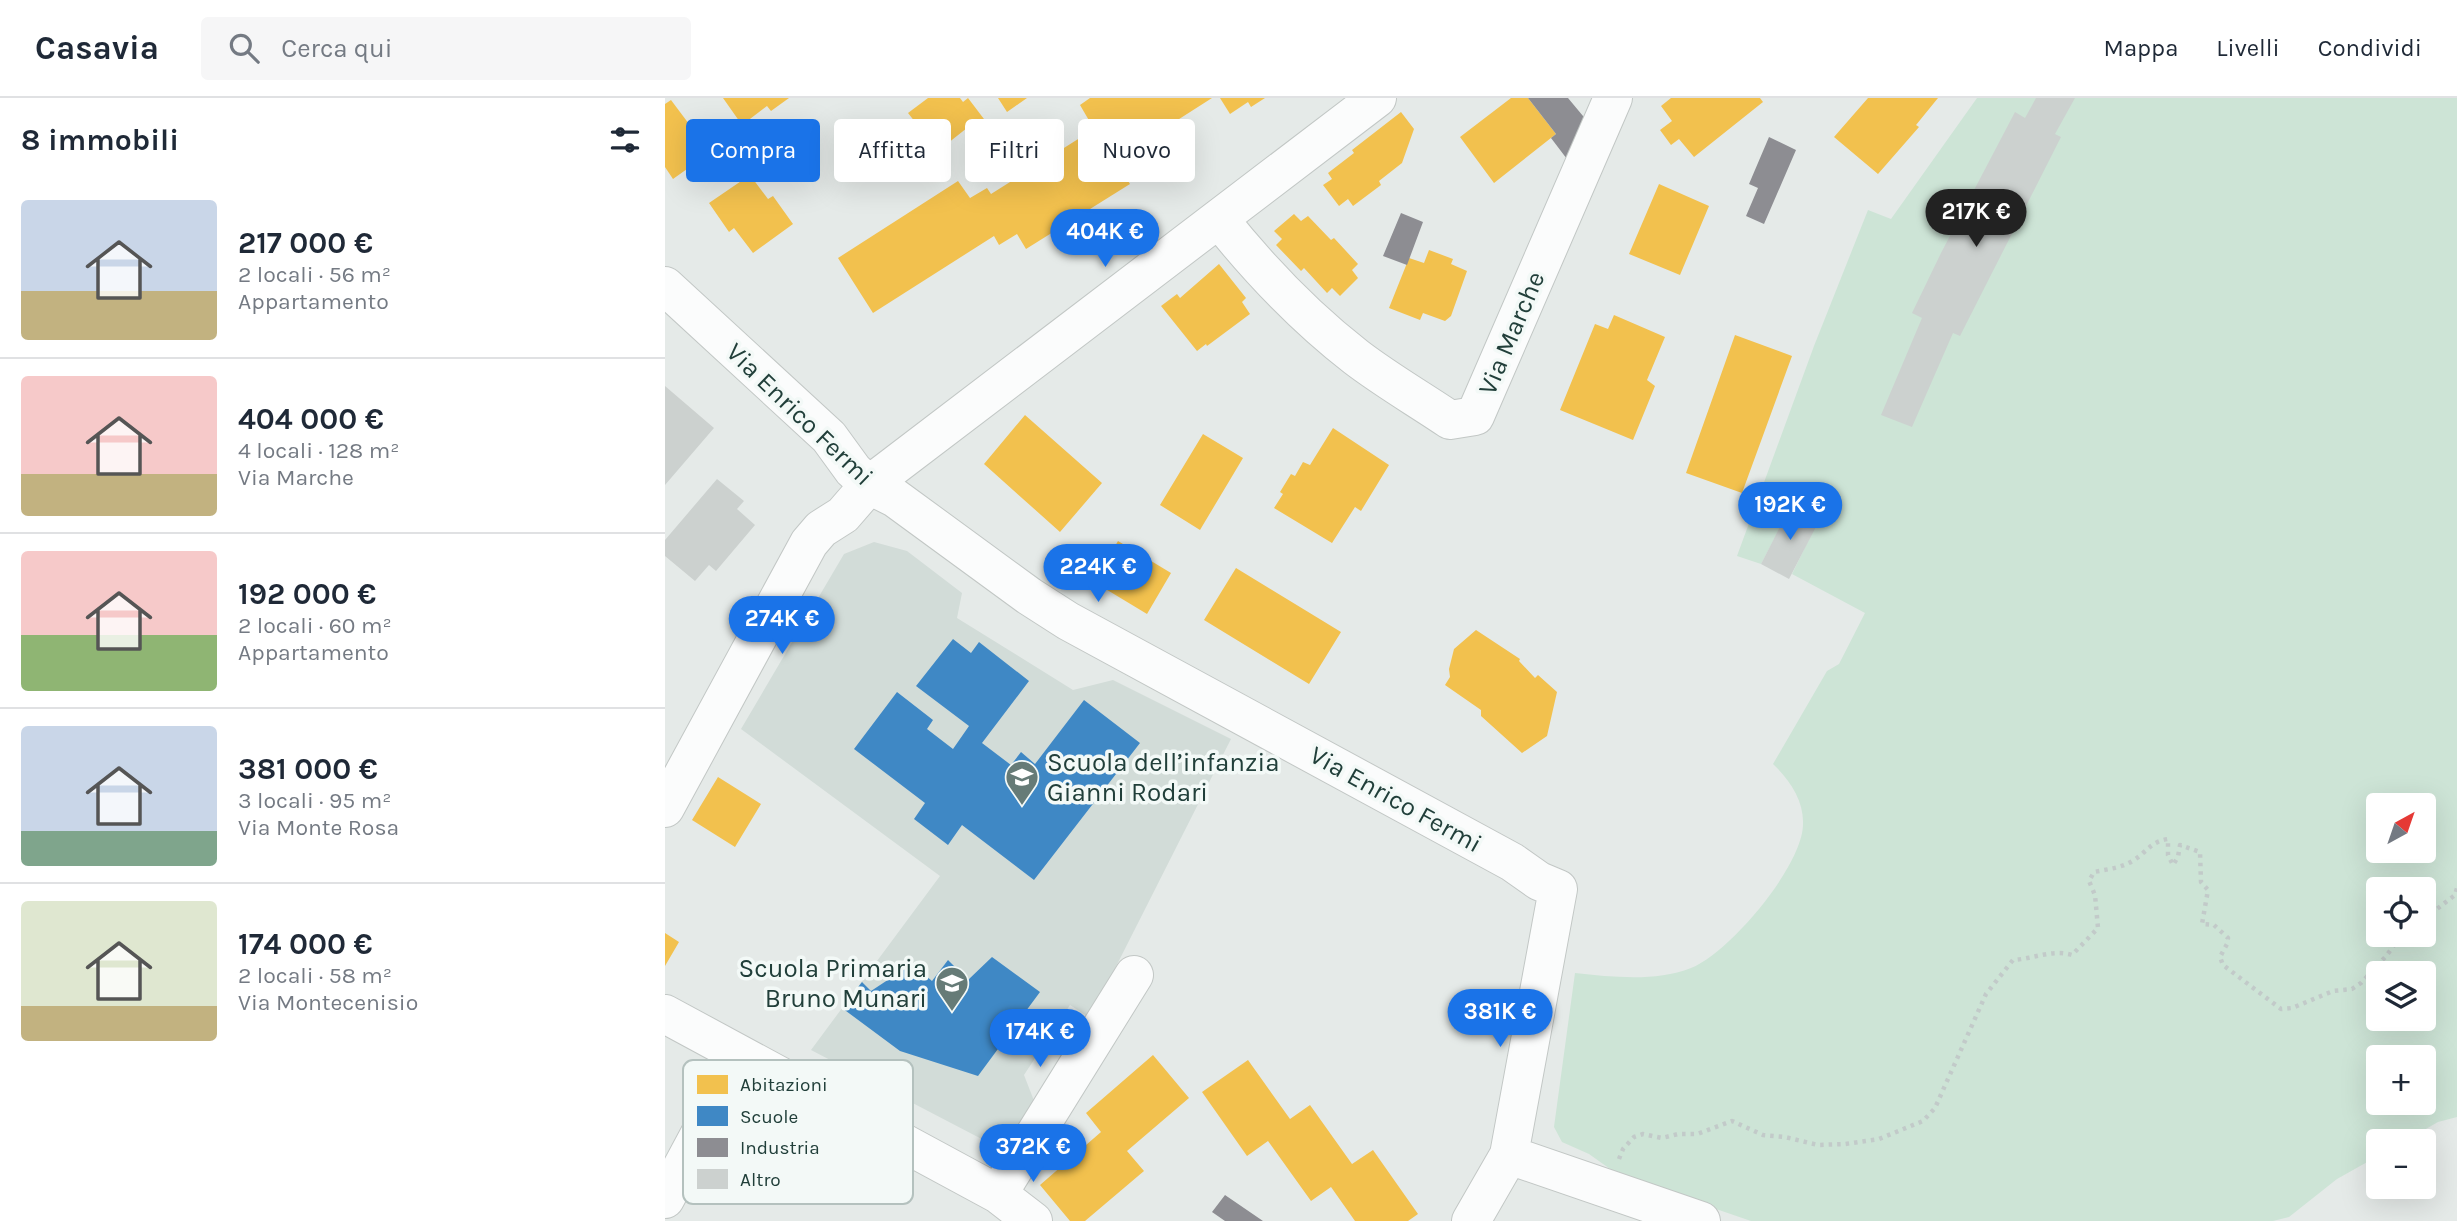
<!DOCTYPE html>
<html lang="it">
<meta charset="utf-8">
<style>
:root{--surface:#fff;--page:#f6f6f7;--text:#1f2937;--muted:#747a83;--line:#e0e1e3;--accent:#1a73e8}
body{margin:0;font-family:Karla,sans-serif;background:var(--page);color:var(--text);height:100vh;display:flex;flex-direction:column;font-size:26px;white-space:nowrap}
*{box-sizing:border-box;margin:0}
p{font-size:23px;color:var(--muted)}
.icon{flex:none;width:38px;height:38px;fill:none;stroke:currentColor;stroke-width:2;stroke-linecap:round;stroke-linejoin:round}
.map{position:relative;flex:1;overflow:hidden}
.details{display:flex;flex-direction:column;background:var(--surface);width:665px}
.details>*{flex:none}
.guide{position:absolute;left:21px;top:21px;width:665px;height:63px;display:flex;gap:14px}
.needle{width:46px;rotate:40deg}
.fabs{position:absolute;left:1701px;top:695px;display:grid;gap:14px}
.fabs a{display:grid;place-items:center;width:70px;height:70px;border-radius:7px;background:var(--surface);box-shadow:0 7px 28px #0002;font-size:35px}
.price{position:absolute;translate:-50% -60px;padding:0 16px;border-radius:24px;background:var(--accent);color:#fff;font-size:23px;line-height:46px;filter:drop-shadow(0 2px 4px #0008)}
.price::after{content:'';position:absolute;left:50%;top:42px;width:21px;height:16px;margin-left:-10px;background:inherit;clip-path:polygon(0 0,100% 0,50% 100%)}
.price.on{background:#222;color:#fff}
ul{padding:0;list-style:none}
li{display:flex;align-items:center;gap:21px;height:175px;padding:0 21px}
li+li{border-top:2px solid var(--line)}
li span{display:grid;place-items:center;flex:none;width:196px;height:140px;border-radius:7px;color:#555}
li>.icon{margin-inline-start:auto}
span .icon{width:84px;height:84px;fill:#fffc;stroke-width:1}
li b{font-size:30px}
h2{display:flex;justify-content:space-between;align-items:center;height:84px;padding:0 21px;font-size:30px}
.chip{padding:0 24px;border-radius:7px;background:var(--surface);box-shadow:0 7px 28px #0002;font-size:24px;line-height:63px}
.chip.on{background:var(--accent);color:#fff}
header{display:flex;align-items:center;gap:42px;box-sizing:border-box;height:98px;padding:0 35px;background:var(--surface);border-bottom:2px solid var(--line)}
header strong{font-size:33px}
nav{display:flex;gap:38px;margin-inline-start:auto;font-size:24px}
.search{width:490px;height:63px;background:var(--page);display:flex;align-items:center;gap:18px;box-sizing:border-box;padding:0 24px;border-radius:7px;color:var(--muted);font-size:26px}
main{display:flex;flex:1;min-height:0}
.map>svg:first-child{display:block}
.built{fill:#d2dcd8}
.green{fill:#cde4d6;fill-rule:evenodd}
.homes{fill:#f2c14e}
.schools{fill:#3f88c5}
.industry{fill:#8d8d92}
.building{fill:#ccd1cf}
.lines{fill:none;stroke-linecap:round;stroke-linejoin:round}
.minor-casing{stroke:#c2c7c5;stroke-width:40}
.path{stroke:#c2cac9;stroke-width:4.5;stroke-dasharray:3.5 5;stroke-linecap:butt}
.minor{stroke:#fbfcfc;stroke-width:38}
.labels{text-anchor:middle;stroke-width:7;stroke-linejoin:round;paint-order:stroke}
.street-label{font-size:26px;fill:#213f3a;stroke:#f3f9f7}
.poi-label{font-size:26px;fill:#213f3a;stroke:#f3f9f7;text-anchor:start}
.key{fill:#f3f9f7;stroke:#b4c1be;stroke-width:2}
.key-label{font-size:19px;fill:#213f3a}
</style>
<header>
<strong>Casavia</strong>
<div class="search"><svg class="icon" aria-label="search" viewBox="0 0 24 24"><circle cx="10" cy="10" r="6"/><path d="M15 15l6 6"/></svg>Cerca qui</div>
<nav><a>Mappa</a><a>Livelli</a><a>Condividi</a></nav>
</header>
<main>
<section class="details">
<h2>8 immobili<svg class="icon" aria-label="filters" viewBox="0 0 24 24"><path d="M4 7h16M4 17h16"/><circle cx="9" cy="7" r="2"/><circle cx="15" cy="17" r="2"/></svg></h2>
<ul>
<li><span style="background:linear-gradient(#c9d6e8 65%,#c2b280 0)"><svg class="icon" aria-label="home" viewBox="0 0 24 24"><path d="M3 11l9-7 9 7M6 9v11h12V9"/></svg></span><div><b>217 000 €</b><p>2 locali · 56 m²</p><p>Appartamento</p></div></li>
<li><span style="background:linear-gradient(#f6c9c9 70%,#c2b280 0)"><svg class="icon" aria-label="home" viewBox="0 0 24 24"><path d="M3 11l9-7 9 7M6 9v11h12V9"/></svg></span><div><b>404 000 €</b><p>4 locali · 128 m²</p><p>Via Marche</p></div></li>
<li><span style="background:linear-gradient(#f6c9c9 60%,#8fb573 0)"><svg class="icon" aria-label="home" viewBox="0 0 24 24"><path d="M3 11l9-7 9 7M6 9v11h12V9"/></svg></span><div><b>192 000 €</b><p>2 locali · 60 m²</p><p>Appartamento</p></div></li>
<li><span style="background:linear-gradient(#c9d6e8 75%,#7fa58c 0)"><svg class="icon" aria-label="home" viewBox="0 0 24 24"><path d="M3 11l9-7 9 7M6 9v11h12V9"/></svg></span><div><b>381 000 €</b><p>3 locali · 95 m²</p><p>Via Monte Rosa</p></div></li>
<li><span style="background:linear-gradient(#dfe7d0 75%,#c2b280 0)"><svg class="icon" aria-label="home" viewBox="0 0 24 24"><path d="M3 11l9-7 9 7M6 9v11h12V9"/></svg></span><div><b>174 000 €</b><p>2 locali · 58 m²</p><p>Via Montecenisio</p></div></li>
</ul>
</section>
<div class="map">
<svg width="1792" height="1123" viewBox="0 0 1792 1123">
<rect width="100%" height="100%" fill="#e5eae8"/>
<path class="built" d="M 209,444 L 242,453 L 297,495 L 292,520 L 408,592 L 448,582 L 566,641 L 425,920 L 405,907 L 359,977 L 373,1013 L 332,1049 L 146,952 L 275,778 L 76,631 L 179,456 Z"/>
<path class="green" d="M 1312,0 L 1792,0 L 1792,1019 L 1773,1024 L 1740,1043 L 1713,1043 L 1713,1058 L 1672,1081 L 1624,1119 L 1608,1123 L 1086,1123 L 955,1078 L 924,1056 L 897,1044 L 889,1029 L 910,875 C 948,879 990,884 1026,870 C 1064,855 1138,768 1138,726 C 1139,703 1125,682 1108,666 L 1162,573 L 1174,566 L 1200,515 L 1127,476 L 1154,421 L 1127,407 L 1096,466 L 1072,458 L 1149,248 L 1203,112 L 1226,121 ZM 1713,707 L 1759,707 L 1759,752 L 1713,752 ZM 1713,791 L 1759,791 L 1759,836 L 1713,836 ZM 1713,875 L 1759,875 L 1759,920 L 1713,920 ZM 1713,959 L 1759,959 L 1759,1004 L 1713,1004 Z"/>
<path class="homes" d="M 58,0 L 124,0 L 106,13 L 102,8 L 77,27 Z
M 263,0 L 295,0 L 298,4 L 303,0 L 322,25 L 313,32 L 307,26 L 273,53 L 243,15 Z
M 333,0 L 362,0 L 342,14 Z
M 425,0 L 547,0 L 450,62 L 465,86 L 361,151 L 352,136 L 334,147 L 329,138 L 208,215 L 173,160 L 293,83 L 305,100 L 322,90 L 326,96 L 429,31 L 415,7 Z
M 555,0 L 600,0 L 586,9 L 583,4 L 565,16 Z
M 846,0 L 863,0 L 891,36 L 829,85 L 795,39 Z
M 1006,0 L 1095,0 L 1098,4 L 1029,59 L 1014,41 L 1006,47 L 995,32 L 1007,23 L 996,8 Z
M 1203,0 L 1273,0 L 1251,27 L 1254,29 L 1213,76 L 1169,39 Z
M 6,2 L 24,26 L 29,23 L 50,51 L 8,81 L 0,69 L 0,6 Z
M 736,14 L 749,31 L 737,65 L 714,83 L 716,87 L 688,108 L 683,101 L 674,108 L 658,87 L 667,81 L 663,75 L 689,55 L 687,52 Z
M 85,77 L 103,101 L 108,98 L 128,126 L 88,155 L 69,130 L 64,134 L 44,105 Z
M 994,86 L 1044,108 L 1015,177 L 964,156 Z
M 629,116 L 636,123 L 643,118 L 666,142 L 669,140 L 693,166 L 687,172 L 693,180 L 675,198 L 667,190 L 662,195 L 639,170 L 636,173 L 611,147 L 617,141 L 609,133 Z
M 764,152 L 788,161 L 786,166 L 802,173 L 786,218 L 780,223 L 758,215 L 755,222 L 724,210 L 744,160 L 759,165 Z
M 554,166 L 581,200 L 577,204 L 585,216 L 542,248 L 541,246 L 532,253 L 496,208 L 512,196 L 515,200 Z
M 949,217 L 1000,239 L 982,282 L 990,288 L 968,342 L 895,312 L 930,226 L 943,231 Z
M 1070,237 L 1127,258 L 1077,395 L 1021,375 Z
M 360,317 L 437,385 L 395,434 L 319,366 Z
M 668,330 L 724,367 L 696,413 L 690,409 L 667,445 L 609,410 L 618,396 L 615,394 L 626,376 L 630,378 L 638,364 L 645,367 Z
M 538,336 L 578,360 L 535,432 L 495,407 Z
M 453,443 L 506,475 L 482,516 L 429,484 Z
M 571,470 L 676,534 L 644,586 L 539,522 Z
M 811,532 L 855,561 L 854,563 L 870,580 L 873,577 L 892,594 L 882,638 L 857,655 L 816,618 L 816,612 L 780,587 L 785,579 L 784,571 L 789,551 Z
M 53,679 L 96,706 L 70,749 L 27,722 Z
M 0,835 L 14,844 L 0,868 Z
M 488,957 L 524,1000 L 462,1053 L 479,1073 L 420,1123 L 405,1123 L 375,1087 L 436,1034 L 421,1015 Z
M 583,962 L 625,1021 L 645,1007 L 687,1066 L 708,1052 L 753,1116 L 743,1123 L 690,1123 L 666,1089 L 646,1103 L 603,1043 L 582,1058 L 537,994 Z
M 117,1011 L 137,1095 L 90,1106 L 70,1022 Z"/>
<path class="schools" d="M 288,541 L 306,555 L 314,544 L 364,583 L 317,645 L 346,667 L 356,654 L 370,666 L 419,602 L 475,645 L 369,782 L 297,727 L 283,747 L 249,721 L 260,705 L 189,651 L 232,594 L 268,622 L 262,631 L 288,651 L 304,628 L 251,588 Z
M 327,859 L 375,894 L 313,978 L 235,953 L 177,910 L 197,884 L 206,893 L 247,866 L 267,883 L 283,862 L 303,882 Z"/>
<path class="industry" d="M 863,0 L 903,0 L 923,24 L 905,65 L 886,40 L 891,36 Z
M 1104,39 L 1131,52 L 1099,126 L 1081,118 L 1093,90 L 1084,86 Z
M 736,115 L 758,124 L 742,167 L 718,158 Z
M 560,1097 L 598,1123 L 560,1123 L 547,1114 Z"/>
<path class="building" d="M 1371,0 L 1410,0 L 1390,36 L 1396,39 L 1295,238 L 1288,235 L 1247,329 L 1216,317 L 1257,220 L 1247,215 L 1276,155 L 1350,14 L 1360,20 Z
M 0,288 L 49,330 L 0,387 Z
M 52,381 L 79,403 L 72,411 L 90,427 L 51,473 L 44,467 L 30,483 L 0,458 L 0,442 Z
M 1126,407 L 1155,421 L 1124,481 L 1096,466 Z"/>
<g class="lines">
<defs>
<path id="minor" d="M 554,121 C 593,170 642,221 691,259 C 721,282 754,301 785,322 L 810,318 L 948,0
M 0,188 L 164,339 L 188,372 L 204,387 L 230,400 L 364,498 L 403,523 L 847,764 L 874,783 L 893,791 L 844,1057 L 806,1123
M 0,710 L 144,445 L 156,431 L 178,417 L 204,387 L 712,0
M 0,916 L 333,1096 L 368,1123
M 844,1057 L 1036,1123
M 333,1096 L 469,877
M 0,1101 L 37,1032"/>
</defs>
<use href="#minor" class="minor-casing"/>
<path class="path" d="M 1759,821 L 1790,797 L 1792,790
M 954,1061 L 958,1051 L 969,1039 L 978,1036 L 997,1040 L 1013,1036 L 1032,1036 L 1067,1023 L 1098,1037 L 1120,1039 L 1153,1047 L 1180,1046 L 1214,1041 L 1258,1023 L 1270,1010 L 1321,896 L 1348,862 C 1368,861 1387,851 1407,857 L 1433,830 L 1430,797 L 1424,783 L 1429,774 C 1443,771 1457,770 1469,762 C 1483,753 1485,744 1503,741 L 1503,757 L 1508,767 L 1513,759 L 1515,747 L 1535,754 L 1536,784 L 1543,792 L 1537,826 L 1549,827 L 1563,840 L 1562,846 L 1555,859 L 1558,867 L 1616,911 L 1627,910 L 1668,893 L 1687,891 L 1696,885 L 1722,857 L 1737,836"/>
<use href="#minor" class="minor"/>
</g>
<defs>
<symbol id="school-pin" viewBox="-11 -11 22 30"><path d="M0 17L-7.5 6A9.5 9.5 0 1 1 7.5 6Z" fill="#667b77" stroke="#f3f9f7"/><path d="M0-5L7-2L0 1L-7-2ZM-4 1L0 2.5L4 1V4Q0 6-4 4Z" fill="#fff"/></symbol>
</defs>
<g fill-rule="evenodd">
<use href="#school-pin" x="338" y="660" width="38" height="52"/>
<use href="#school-pin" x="268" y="866" width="38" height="52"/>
</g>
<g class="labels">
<g class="street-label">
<text transform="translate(846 235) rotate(-67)" y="9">Via Marche</text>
<text transform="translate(135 316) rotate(44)" y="9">Via Enrico Fermi</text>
<text transform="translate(731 701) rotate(29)" y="9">Via Enrico Fermi</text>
</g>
<g class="poi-label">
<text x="382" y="673">Scuola dell’infanzia<tspan x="382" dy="30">Gianni Rodari</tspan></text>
<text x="262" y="879" text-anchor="end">Scuola Primaria<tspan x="262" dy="30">Bruno Munari</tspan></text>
</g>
</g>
<rect x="18" y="962" width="230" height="144" rx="10" class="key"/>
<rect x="32" y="977" width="31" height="19" fill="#f2c14e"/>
<rect x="32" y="1008" width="31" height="20" fill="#3f88c5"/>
<rect x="32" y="1040" width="31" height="19" fill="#8d8d92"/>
<rect x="32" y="1071" width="31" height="20" fill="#ccd1cf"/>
<g class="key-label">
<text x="75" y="993">Abitazioni</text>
<text x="75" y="1025">Scuole</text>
<text x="75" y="1056">Industria</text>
<text x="75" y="1088">Altro</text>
</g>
</svg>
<div class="fabs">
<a><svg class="needle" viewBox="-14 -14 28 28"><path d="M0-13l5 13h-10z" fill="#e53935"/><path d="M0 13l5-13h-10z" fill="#747a83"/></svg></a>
<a><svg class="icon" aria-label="locate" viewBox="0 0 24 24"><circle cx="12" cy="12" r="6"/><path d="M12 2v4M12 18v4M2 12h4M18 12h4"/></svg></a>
<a><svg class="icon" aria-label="layers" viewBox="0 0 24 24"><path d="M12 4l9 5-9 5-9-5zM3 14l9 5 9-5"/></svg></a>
<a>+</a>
<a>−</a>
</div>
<b class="price on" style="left:1311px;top:151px">217K €</b>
<b class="price" style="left:440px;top:171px">404K €</b>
<b class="price" style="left:1125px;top:444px">192K €</b>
<b class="price" style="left:433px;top:506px">224K €</b>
<b class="price" style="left:117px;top:558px">274K €</b>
<b class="price" style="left:835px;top:951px">381K €</b>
<b class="price" style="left:375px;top:971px">174K €</b>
<b class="price" style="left:368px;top:1086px">372K €</b>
<div class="guide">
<a class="chip on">Compra</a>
<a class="chip">Affitta</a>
<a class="chip">Filtri</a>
<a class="chip">Nuovo</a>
</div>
</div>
</main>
